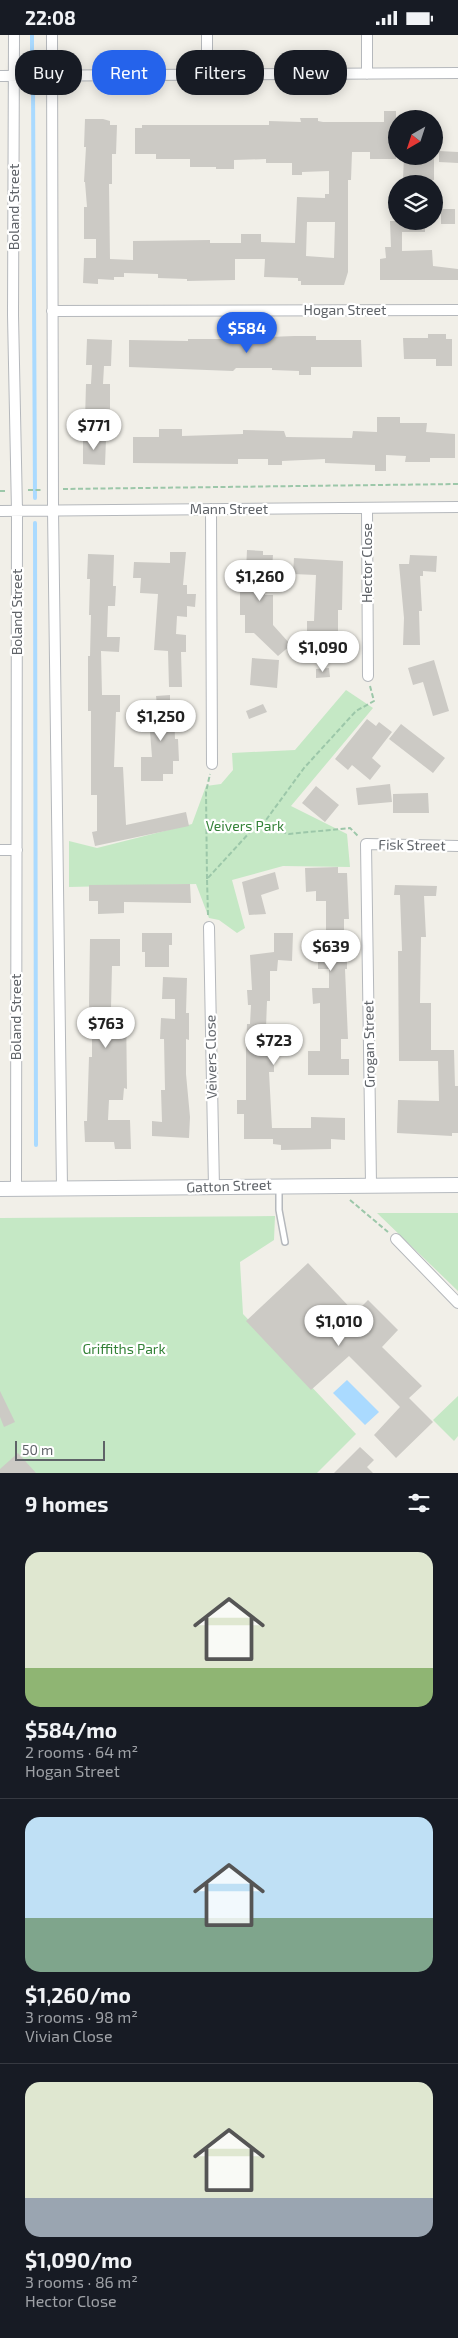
<!DOCTYPE html>
<meta charset="utf-8">
<style>
:root{--surface:#171b24;--page:#20242c;--text:#f1f3f6;--muted:#9ea1a6;--line:#363941;--accent:#2563eb}
body{margin:0;font-family:"Exo 2",sans-serif;background:var(--page);color:var(--text);height:100vh;display:flex;flex-direction:column;font-size:19px;white-space:nowrap}
*{box-sizing:border-box;margin:0}
p{font-size:16px;color:var(--muted)}
.icon{flex:none;width:28px;height:28px;fill:none;stroke:currentColor;stroke-width:2;stroke-linecap:round;stroke-linejoin:round}
.map{position:relative;height:1438px;overflow:hidden}
.panel{display:flex;flex-direction:column;background:var(--surface);flex:1}
.panel>*{flex:none}
.banner{position:absolute;left:15px;top:15px;width:429px;height:45px;display:flex;gap:10px}
.needle{width:32px;rotate:219deg}
.controls{position:absolute;left:388px;top:75px;display:grid;gap:10px}
.controls a{display:grid;place-items:center;width:55px;height:55px;border-radius:50%;background:var(--surface);box-shadow:0 2px 12px #0003;font-size:25px}
.scale{position:absolute;left:15px;bottom:12px;width:90px;box-sizing:border-box;padding-left:5px;border:2px solid #5f6368;border-top:0;font-size:14px;line-height:18px;white-space:nowrap;color:#5f6368;-webkit-text-stroke:4px #fff;paint-order:stroke}
.price{position:absolute;translate:-50% -42px;padding:0 11px;border-radius:18px;background:#fff;color:#222;font-size:16px;line-height:32px;filter:drop-shadow(0 1px 2px #0008)}
.price::after{content:'';position:absolute;left:50%;top:30px;width:15px;height:11px;margin-left:-8px;background:inherit;clip-path:polygon(0 0,100% 0,50% 100%)}
.price.selected{background:var(--accent);color:#fff}
ul{padding:0;list-style:none}
li{display:grid;align-content:center;gap:10px;height:265px;padding:0 25px}
li+li{border-top:1px solid var(--line)}
li span{display:grid;place-items:center;height:155px;border-radius:15px;color:#555}
li>.icon{margin-inline-start:auto}
span .icon{width:90px;height:90px;fill:#fffc;stroke-width:1}
li b{font-size:21px}
h2{display:flex;justify-content:space-between;align-items:center;height:60px;padding:0 25px;font-size:21px}
.tag{padding:0 18px;border-radius:20px;background:var(--surface);box-shadow:0 2px 12px #0003;font-size:18px;line-height:45px}
.tag.selected{background:var(--accent);color:#fff}
.status{display:flex;justify-content:space-between;align-items:center;height:35px;padding:0 25px;background:var(--surface);direction:ltr}
.status svg{height:14px;fill:currentColor}
.map>svg:first-child{display:block}
.green{fill:#c5e8c5}
.water{fill:#aadaff}
.lines{fill:none;stroke-linecap:round;stroke-linejoin:round}
.stream{stroke:#aadaff;stroke-width:4}
.building{fill:#cccac5;fill-rule:evenodd}
.lane-casing{stroke:#b5b8bc;stroke-width:8}
.street-casing{stroke:#b5b8bc;stroke-width:12}
.secondary-casing{stroke:#b6babf;stroke-width:16}
.path{stroke:#9cc7a9;stroke-width:2;stroke-dasharray:5 2.5;stroke-linecap:butt}
.lane{stroke:#fff;stroke-width:5}
.street{stroke:#fff;stroke-width:10}
.secondary{stroke:#fff;stroke-width:14}
.labels{text-anchor:middle;stroke-width:4.5;stroke-linejoin:round;paint-order:stroke}
.street-label{font-size:14px;fill:#5f6368;stroke:#fff}
.park-label{font-size:14px;fill:#348238;stroke:#fff}
</style>
<div class="status"><b>22:08</b><svg viewBox="0 0 49 12"><path d="M0 12V9h3v3zM5 12V6h3v6zM10 12V3h3v9zM15 12V0h3v12zM26 1h20v11H26zM47 4h2v5h-2z"/></svg></div>
<div class="map">
<svg width="458" height="1438" viewBox="0 0 458 1438">
<rect width="100%" height="100%" fill="#f1efe8"/>
<path class="green" d="M 346,655 L 373,673 L 291,771 L 347,799 L 350,832 L 283,831 L 232,845 L 245,893 L 237,898 L 219,885 L 209,883 L 196,849 L 69,852 L 69,806 L 97,813 L 192,789 L 206,751 L 221,749 L 233,735 L 232,718 L 295,715 Z
M 377,1178 L 458,1178 L 458,1256 Z
M 275,1181 L 274,1205 L 240,1227 L 243,1279 L 356,1399 L 317,1438 L 0,1438 L 0,1183 Z
M 458,1361 L 458,1401 L 454,1406 L 433,1385 Z"/>
<path class="water" d="M 347,1345 L 379,1377 L 365,1390 L 333,1358 Z"/>
<g class="lines">
<path class="stream" d="M 32,0 L 32,24
M 33,51 L 35,463
M 35,488 L 36,1110"/>
</g>
<path class="building" d="M 384,76 L 396,76 L 396,124 L 370,124 L 370,117 L 352,117 L 351,145 L 348,145 L 348,237 L 344,250 L 301,250 L 301,246 L 298,246 L 298,243 L 264,242 L 265,224 L 235,224 L 235,245 L 187,246 L 187,244 L 158,243 L 158,239 L 124,238 L 124,242 L 114,242 L 114,245 L 98,244 L 98,249 L 83,248 L 84,223 L 96,223 L 96,204 L 84,204 L 84,172 L 87,172 L 85,147 L 84,147 L 86,112 L 84,112 L 85,84 L 103,84 L 110,86 L 110,90 L 117,90 L 116,119 L 112,119 L 112,149 L 109,149 L 110,224 L 133,225 L 133,206 L 210,205 L 210,208 L 241,208 L 241,199 L 261,199 L 261,207 L 295,208 L 297,162 L 325,163 L 325,159 L 329,159 L 329,136 L 302,137 L 302,140 L 292,140 L 292,128 L 266,128 L 266,124 L 234,125 L 234,134 L 216,134 L 216,132 L 190,132 L 190,124 L 156,124 L 156,119 L 135,119 L 135,93 L 142,93 L 142,90 L 269,90 L 269,86 L 301,87 L 300,83 L 318,83 L 318,86 L 323,87 L 384,87 ZM 307,187 L 335,187 L 334,223 L 306,221 Z
M 439,116 L 458,117 L 458,128 L 439,127 Z
M 404,121 L 434,121 L 434,145 L 403,144 Z
M 441,174 L 455,174 L 455,189 L 441,189 Z
M 390,186 L 425,186 L 425,197 L 402,197 L 402,216 L 432,215 L 433,231 L 458,234 L 458,245 L 380,245 L 380,224 L 386,223 L 385,212 L 391,212 Z
M 428,299 L 446,299 L 446,304 L 452,304 L 452,331 L 436,331 L 436,324 L 404,324 L 403,303 L 428,303 Z
M 294,301 L 316,301 L 316,305 L 361,305 L 362,332 L 311,332 L 311,340 L 299,340 L 299,336 L 272,335 L 272,333 L 236,333 L 233,336 L 129,332 L 129,305 L 188,306 L 188,304 L 269,304 L 269,302 Z
M 87,304 L 112,305 L 111,331 L 104,331 L 103,349 L 110,349 L 110,374 L 100,374 L 100,385 L 85,385 L 86,349 L 91,349 L 92,330 L 86,330 Z
M 377,382 L 400,382 L 400,388 L 427,388 L 426,397 L 455,399 L 455,423 L 430,423 L 430,427 L 405,427 L 406,421 L 386,420 L 386,436 L 375,436 L 375,430 L 325,428 L 325,424 L 282,426 L 282,430 L 268,430 L 268,424 L 238,424 L 238,429 L 133,428 L 133,402 L 159,402 L 159,394 L 182,394 L 182,401 L 243,399 L 243,395 L 284,396 L 286,402 L 352,403 L 353,396 L 377,397 Z
M 83,403 L 106,404 L 105,430 L 83,429 Z
M 247,515 L 263,516 L 263,520 L 273,520 L 272,534 L 265,534 L 265,560 L 273,560 L 273,590 L 291,610 L 278,621 L 254,598 L 245,598 L 245,580 L 240,580 L 240,544 L 241,536 L 246,536 Z
M 170,517 L 186,517 L 183,550 L 187,550 L 187,559 L 196,559 L 195,572 L 187,571 L 187,582 L 177,581 L 176,599 L 186,600 L 186,617 L 181,617 L 182,652 L 169,652 L 168,616 L 154,615 L 158,559 L 140,558 L 141,543 L 133,543 L 134,527 L 170,528 Z
M 88,519 L 114,520 L 113,551 L 116,551 L 115,571 L 108,571 L 107,602 L 120,602 L 119,617 L 101,616 L 102,660 L 120,660 L 120,677 L 116,677 L 114,732 L 123,732 L 126,790 L 186,777 L 189,791 L 95,811 L 92,797 L 97,796 L 97,760 L 91,760 L 91,676 L 88,676 L 88,621 L 90,621 L 91,580 L 89,580 L 90,544 L 87,544 Z
M 410,520 L 437,521 L 436,537 L 423,536 L 423,541 L 420,541 L 422,576 L 419,576 L 420,610 L 403,610 L 404,583 L 399,529 L 409,529 Z
M 294,523 L 343,526 L 342,575 L 338,575 L 338,617 L 325,617 L 325,602 L 307,602 L 307,586 L 314,586 L 316,540 L 293,539 Z
M 252,623 L 279,625 L 277,653 L 250,650 Z
M 434,625 L 449,676 L 433,681 L 423,647 L 413,650 L 408,633 Z
M 329,633 L 330,642 L 316,643 L 316,634 Z
M 170,660 L 170,674 L 174,674 L 175,704 L 178,704 L 179,726 L 173,726 L 173,739 L 163,739 L 163,746 L 141,746 L 141,722 L 152,722 L 148,670 L 157,670 L 156,661 Z
M 263,669 L 267,677 L 249,684 L 246,676 Z
M 367,684 L 376,691 L 379,687 L 392,697 L 372,723 L 381,731 L 370,745 L 352,730 L 348,735 L 335,724 Z
M 401,689 L 445,723 L 433,738 L 389,704 Z
M 390,749 L 392,767 L 358,770 L 356,753 Z
M 316,751 L 339,770 L 325,787 L 302,768 Z
M 428,758 L 429,778 L 393,778 L 393,759 Z
M 338,832 L 338,838 L 347,838 L 349,884 L 344,884 L 344,905 L 347,905 L 347,934 L 345,934 L 348,1004 L 341,1004 L 341,1024 L 349,1024 L 349,1040 L 308,1040 L 308,1016 L 320,1016 L 320,968 L 313,969 L 312,953 L 329,953 L 329,934 L 318,934 L 318,905 L 326,905 L 326,866 L 316,866 L 316,856 L 306,857 L 305,833 Z
M 275,837 L 279,854 L 261,860 L 266,879 L 249,880 L 242,847 Z
M 190,849 L 191,868 L 124,867 L 124,878 L 98,879 L 98,866 L 89,866 L 89,850 Z
M 395,850 L 437,851 L 436,861 L 424,861 L 426,902 L 421,902 L 420,968 L 431,968 L 431,1015 L 454,1015 L 455,1051 L 458,1051 L 458,1098 L 452,1098 L 452,1101 L 397,1098 L 398,1065 L 439,1066 L 438,1026 L 399,1026 L 398,916 L 402,916 L 400,860 L 394,860 Z
M 142,898 L 172,898 L 172,910 L 169,910 L 169,932 L 145,932 L 145,917 L 142,917 Z
M 274,898 L 293,898 L 292,926 L 278,925 L 277,936 L 270,936 L 270,966 L 267,966 L 265,1020 L 274,1020 L 274,1037 L 269,1037 L 272,1093 L 311,1093 L 311,1082 L 345,1083 L 345,1105 L 331,1104 L 331,1114 L 281,1115 L 281,1110 L 273,1109 L 273,1104 L 244,1104 L 244,1079 L 237,1079 L 237,1065 L 246,1065 L 246,1014 L 247,989 L 250,989 L 251,970 L 248,970 L 247,955 L 252,955 L 250,920 L 274,917 Z
M 90,904 L 120,904 L 120,931 L 112,931 L 111,973 L 126,973 L 127,1054 L 124,1053 L 123,1065 L 109,1065 L 108,1085 L 130,1085 L 131,1114 L 115,1114 L 114,1107 L 85,1107 L 84,1086 L 87,1086 L 89,1022 L 92,1022 L 92,992 L 90,992 L 89,968 Z
M 163,942 L 187,943 L 186,978 L 189,978 L 189,1005 L 186,1004 L 186,1039 L 190,1082 L 189,1103 L 152,1101 L 152,1086 L 162,1087 L 161,1055 L 165,1055 L 164,1004 L 160,1004 L 161,983 L 175,984 L 175,964 L 162,964 Z
M 308,1228 L 355,1278 L 368,1265 L 398,1295 L 382,1312 L 422,1351 L 409,1363 L 433,1387 L 396,1423 L 374,1400 L 400,1372 L 349,1321 L 311,1355 L 246,1286 Z
M 0,1356 L 15,1387 L 4,1392 L 0,1382 Z
M 360,1412 L 374,1425 L 367,1432 L 373,1438 L 334,1438 Z
M 18,1418 L 36,1438 L 0,1438 L 0,1434 Z"/>
<g class="lines">
<defs>
<path id="lane" d="M 279,1153 L 279,1175 L 285,1207"/>
<path id="street" d="M 14,0 L 13,280 L 17,476 L 16,1153
M 52,0 L 53,475 L 62,1153
M 367,0 L 367,39
M 207,39 L 207,0
M 0,41 L 458,38
M 52,276 L 458,275
M 211,474 L 212,729
M 367,475 L 368,641
M 0,476 L 458,472
M 0,815 L 17,815
M 209,892 L 214,1153
M 371,1149 L 366,809 L 458,811
M 396,1204 L 458,1268"/>
<path id="secondary" d="M 0,1154 L 458,1150"/>
</defs>
<use href="#lane" class="lane-casing"/>
<use href="#street" class="street-casing"/>
<use href="#secondary" class="secondary-casing"/>
<path class="path" d="M 63,454 L 458,449
M 28,455 L 43,455
M 0,456 L 6,456
M 260,789 L 289,799 L 350,793 L 358,801
M 207,844 L 206,757 L 210,739
M 208,880 L 207,844 L 251,796 L 266,785 L 304,733 L 356,676 L 374,666 L 370,651
M 350,1165 L 388,1197"/>
<use href="#lane" class="lane"/>
<use href="#street" class="street"/>
<use href="#secondary" class="secondary"/>
</g>
<g class="labels">
<g class="street-label">
<text transform="translate(14 172) rotate(-90)" y="5">Boland Street</text>
<text x="345" y="280">Hogan Street</text>
<text x="229" y="479">Mann Street</text>
<text transform="translate(367 528) rotate(-90)" y="5">Hector Close</text>
<text transform="translate(17 577) rotate(-90)" y="5">Boland Street</text>
<text transform="translate(412 810) rotate(1)" y="5">Fisk Street</text>
<text transform="translate(16 982) rotate(-90)" y="5">Boland Street</text>
<text transform="translate(369 1009) rotate(-91)" y="5">Grogan Street</text>
<text transform="translate(211 1022) rotate(-91)" y="5">Veivers Close</text>
<text transform="translate(229 1151) rotate(-2)" y="5">Gatton Street</text>
</g>
<g class="park-label">
<text x="245" y="796">Veivers Park</text>
<text x="124" y="1319">Griffiths Park</text>
</g>
</g>
</svg>
<div class="controls">
<a><svg class="needle" viewBox="-14 -14 28 28"><path d="M0-13l5 13h-10z" fill="#e53935"/><path d="M0 13l5-13h-10z" fill="#9ea1a6"/></svg></a>
<a><svg class="icon" aria-label="layers" viewBox="0 0 24 24"><path d="M12 4l9 5-9 5-9-5zM3 14l9 5 9-5"/></svg></a>
</div>
<div class="scale">50 m</div>
<b class="price selected" style="left:247px;top:319px">$584</b>
<b class="price" style="left:94px;top:416px">$771</b>
<b class="price" style="left:260px;top:567px">$1,260</b>
<b class="price" style="left:323px;top:638px">$1,090</b>
<b class="price" style="left:161px;top:707px">$1,250</b>
<b class="price" style="left:331px;top:937px">$639</b>
<b class="price" style="left:106px;top:1014px">$763</b>
<b class="price" style="left:274px;top:1031px">$723</b>
<b class="price" style="left:339px;top:1312px">$1,010</b>
<div class="banner">
<a class="tag">Buy</a>
<a class="tag selected">Rent</a>
<a class="tag">Filters</a>
<a class="tag">New</a>
</div>
</div>
<section class="panel">
<h2>9 homes<svg class="icon" aria-label="filters" viewBox="0 0 24 24"><path d="M4 7h16M4 17h16"/><circle cx="9" cy="7" r="2"/><circle cx="15" cy="17" r="2"/></svg></h2>
<ul>
<li><span style="background:linear-gradient(#dfe7d0 75%,#8fb573 0)"><svg class="icon" aria-label="home" viewBox="0 0 24 24"><path d="M3 11l9-7 9 7M6 9v11h12V9"/></svg></span><div><b>$584/mo</b><p>2 rooms · 64 m²</p><p>Hogan Street</p></div></li>
<li><span style="background:linear-gradient(#bfe0f5 65%,#7fa58c 0)"><svg class="icon" aria-label="home" viewBox="0 0 24 24"><path d="M3 11l9-7 9 7M6 9v11h12V9"/></svg></span><div><b>$1,260/mo</b><p>3 rooms · 98 m²</p><p>Vivian Close</p></div></li>
<li><span style="background:linear-gradient(#dfe7d0 75%,#9aa5b1 0)"><svg class="icon" aria-label="home" viewBox="0 0 24 24"><path d="M3 11l9-7 9 7M6 9v11h12V9"/></svg></span><div><b>$1,090/mo</b><p>3 rooms · 86 m²</p><p>Hector Close</p></div></li>
</ul>
</section>
